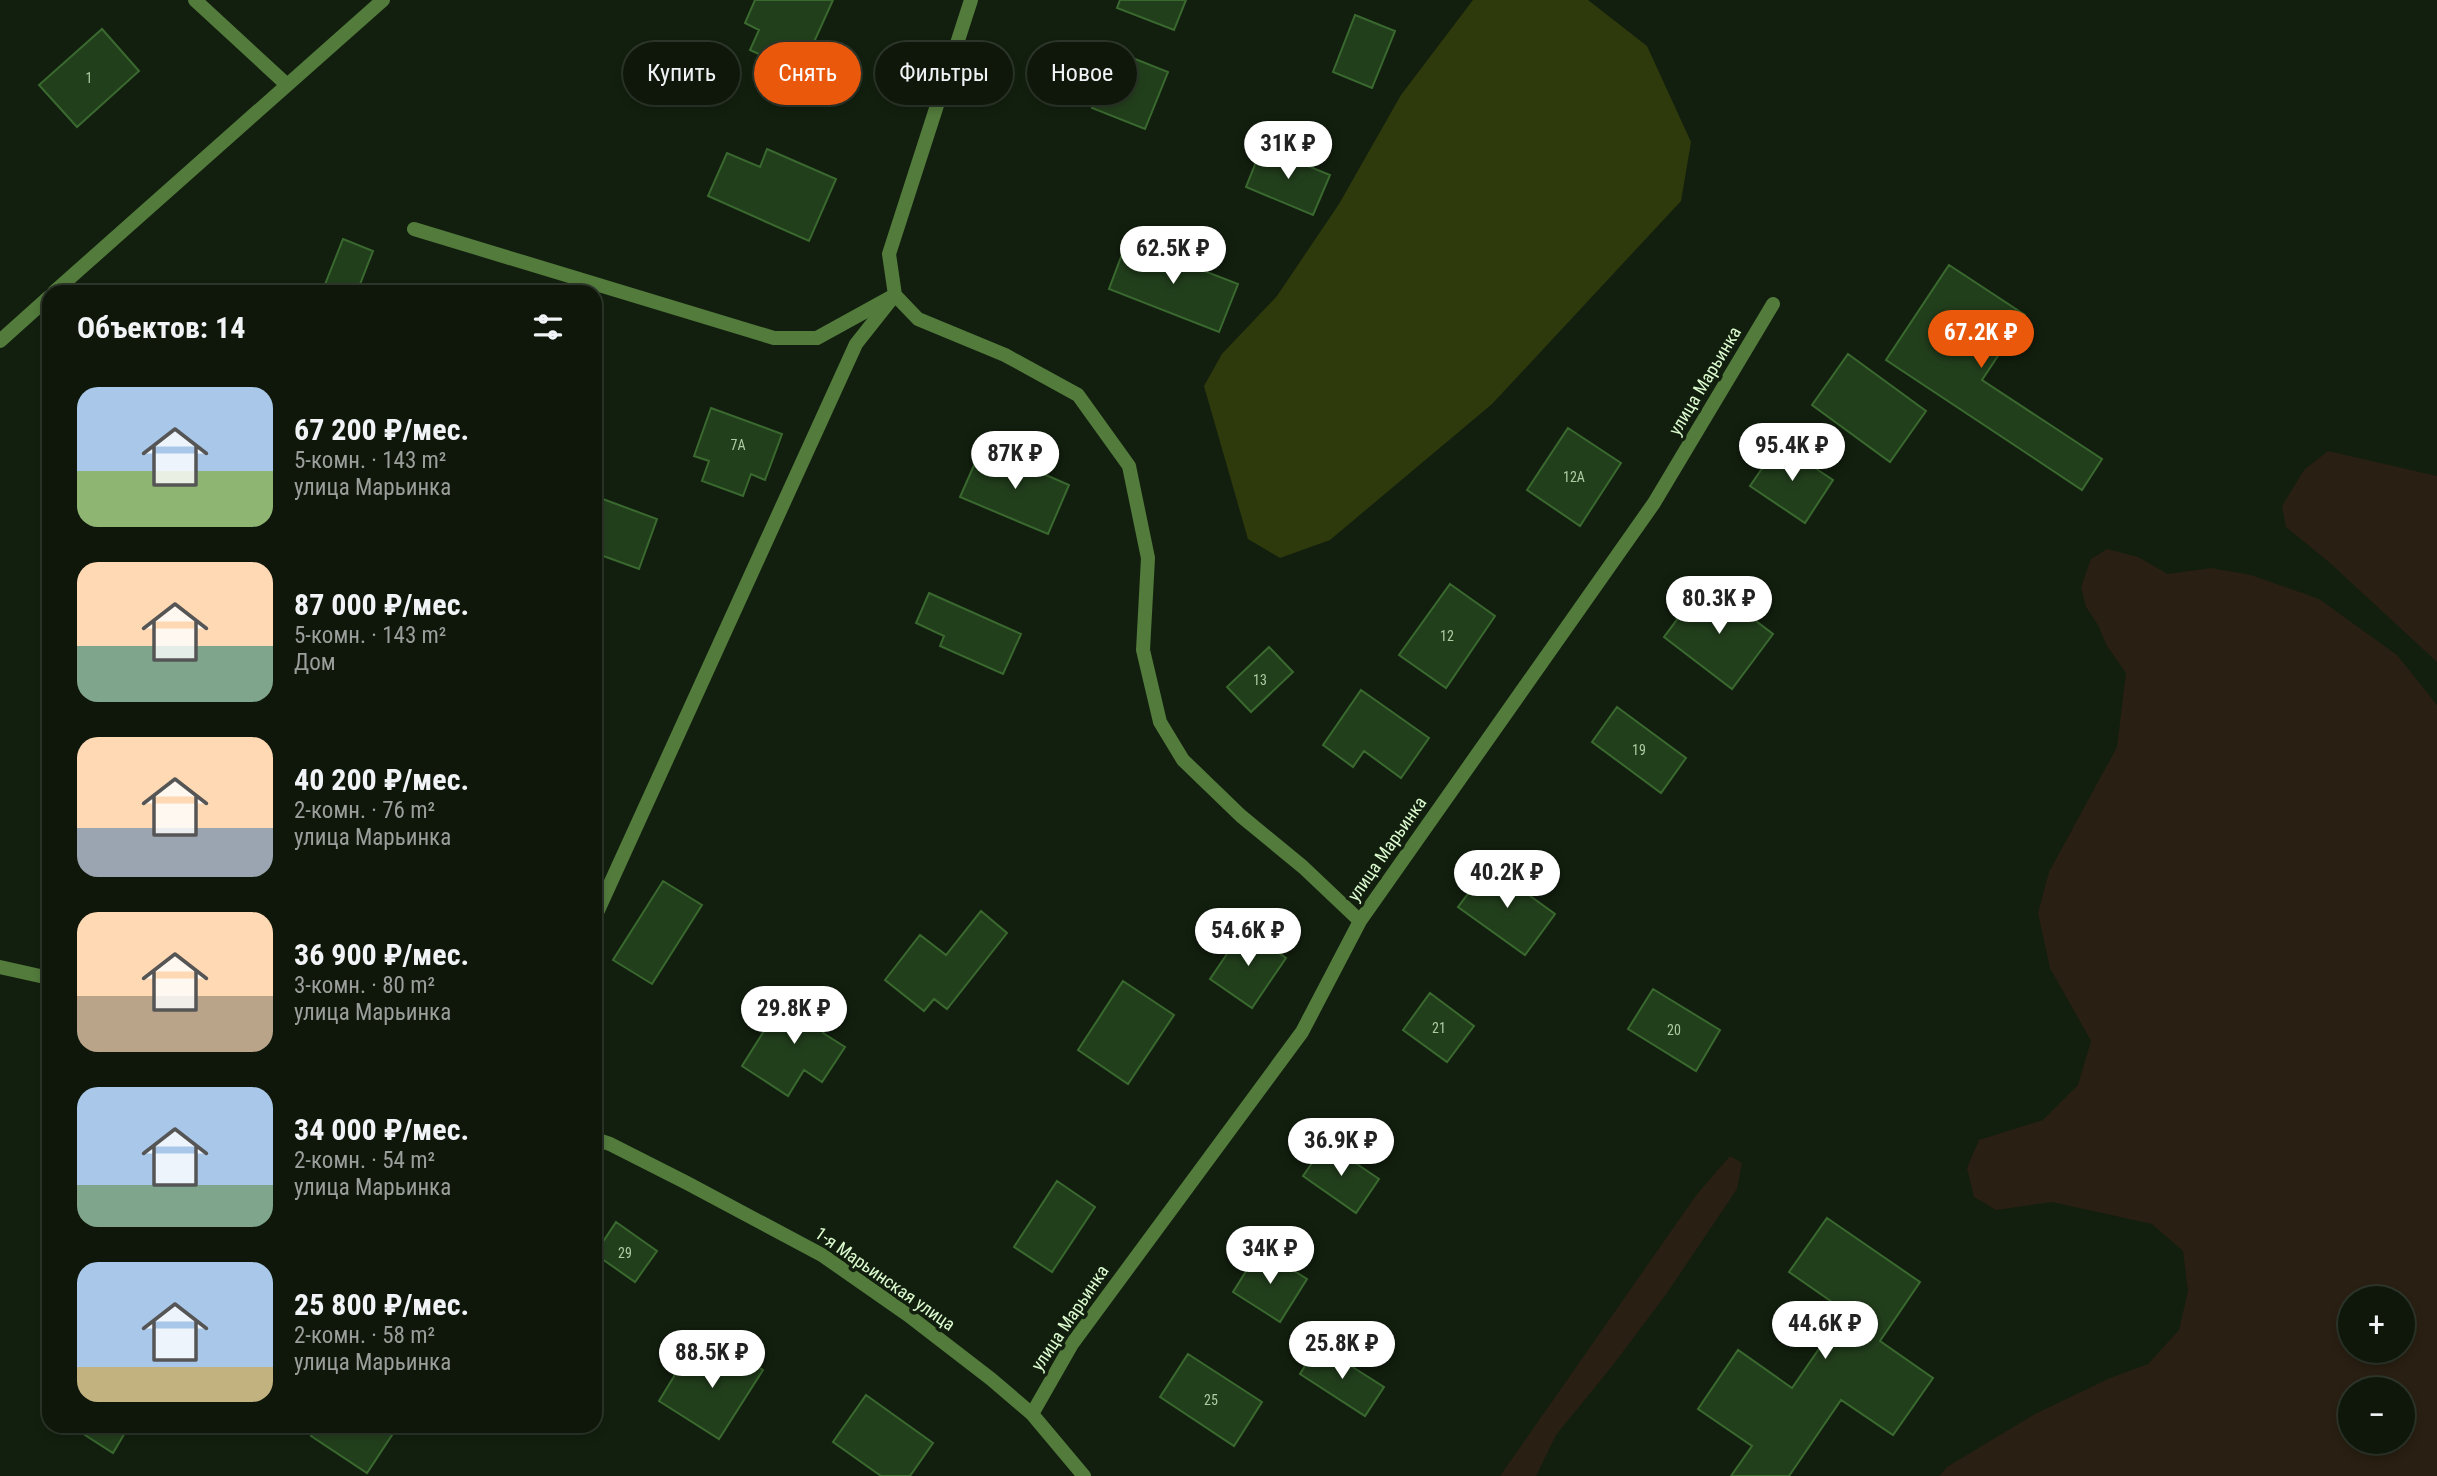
<!DOCTYPE html>
<html lang="ru">
<meta charset="utf-8">
<style>
:root{--surface:#0e170a;--page:#172013;--text:#f1f3f6;--muted:#9b9f9c;--line:#2e362b;--accent:#ea580c}
body{margin:0;font-family:"Roboto Condensed",sans-serif;background:var(--page);color:var(--text);height:100vh;display:flex;flex-direction:column;font-size:26px;white-space:nowrap}
*{box-sizing:border-box;margin:0}
p{font-size:23px;color:var(--muted)}
.icon{flex:none;width:38px;height:38px;fill:none;stroke:currentColor;stroke-width:2;stroke-linecap:round;stroke-linejoin:round}
.map{position:relative;flex:1;overflow:hidden}
.drawer{position:absolute;left:42px;top:285px;width:560px;height:1148px;display:flex;flex-direction:column;background:var(--surface);border-radius:21px;box-shadow:0 4px 10px #0003,0 0 0 2px var(--line)}
.drawer>*{flex:none}
.banner{position:absolute;left:623px;top:42px;width:665px;height:63px;display:flex;gap:14px}
.fabs{position:absolute;left:2338px;top:1286px;display:grid;gap:14px}
.fabs a{display:grid;place-items:center;width:77px;height:77px;border-radius:50%;background:var(--surface);box-shadow:0 4px 10px #0003,0 0 0 2px var(--line);font-size:35px}
.price{position:absolute;translate:-50% -60px;padding:0 16px;border-radius:24px;background:#fff;color:#222;font-size:23px;line-height:46px;filter:drop-shadow(0 2px 4px #0008)}
.price::after{content:'';position:absolute;left:50%;top:42px;width:21px;height:16px;margin-left:-10px;background:inherit;clip-path:polygon(0 0,100% 0,50% 100%)}
.price.active{background:var(--accent);color:#fff}
ul{padding:0;list-style:none}
li{display:flex;align-items:center;gap:21px;height:175px;padding:0 35px}
li span{display:grid;place-items:center;flex:none;width:196px;height:140px;border-radius:21px;color:#555}
li>.icon{margin-inline-start:auto}
span .icon{width:84px;height:84px;fill:#fffc;stroke-width:1}
li b{font-size:30px}
h2{display:flex;justify-content:space-between;align-items:center;height:84px;padding:0 35px;font-size:30px}
.pill{padding:0 24px;border-radius:32px;background:var(--surface);box-shadow:0 4px 10px #0003,0 0 0 2px var(--line);font-size:24px;line-height:63px}
.pill.active{background:var(--accent);color:#fff}
.map>svg:first-child{display:block}
.green{fill:#291f12;fill-rule:evenodd}
.water{fill:#2f3a0c}
.building{fill:#223f1c;stroke:#3a692f;stroke-width:2}
.lines{fill:none;stroke-linecap:round;stroke-linejoin:round}
.service{stroke:#527b3c;stroke-width:14}
.minor{stroke:#527b3c;stroke-width:14}
.labels{text-anchor:middle;stroke-width:7;stroke-linejoin:round;paint-order:stroke}
.number-label{font-size:14px;fill:#aecda3}
.street-label{font-size:18px;fill:#dcfcd0;stroke:#121f0e}
</style>
<div class="map">
<svg width="2437" height="1476" viewBox="0 0 2437 1476">
<rect width="100%" height="100%" fill="#121f0e"/>
<path class="green" d="M 2328,451 L 2437,476 L 2437,662 L 2330,563 L 2286,527 L 2282,506 L 2304,470 Z
M 2107,549 L 2138,557 L 2168,574 L 2211,568 L 2251,575 L 2319,599 L 2397,655 L 2437,705 L 2437,1476 L 1939,1476 L 1947,1467 L 2035,1414 L 2110,1378 L 2148,1364 L 2179,1330 L 2188,1291 L 2183,1251 L 2152,1224 L 2052,1202 L 1996,1210 L 1974,1197 L 1967,1168 L 1979,1140 L 2043,1120 L 2078,1085 L 2091,1041 L 2050,968 L 2038,913 L 2049,872 L 2117,747 L 2126,673 L 2107,646 L 2098,625 L 2086,607 L 2081,587 L 2091,559 ZM 2403,1298 L 2403,1351 L 2350,1351 L 2350,1298 ZM 2350,1390 L 2403,1390 L 2403,1442 L 2350,1442 Z
M 1730,1156 L 1742,1163 L 1737,1189 L 1667,1293 L 1613,1365 L 1556,1435 L 1536,1476 L 1500,1476 L 1697,1194 Z"/>
<path class="water" d="M 1473,0 L 1588,0 L 1647,46 L 1691,142 L 1681,201 L 1492,404 L 1330,540 L 1280,558 L 1248,539 L 1204,386 L 1222,354 L 1277,296 L 1339,204 L 1401,95 Z"/>
<path class="building" d="M 755,0 L 833,0 L 800,73 L 750,50 L 759,30 L 745,23 Z
M 1120,0 L 1186,0 L 1174,30 L 1117,8 Z
M 1355,15 L 1395,31 L 1372,88 L 1333,72 Z
M 102,29 L 139,71 L 77,127 L 39,85 Z
M 1115,51 L 1168,72 L 1145,129 L 1092,108 Z
M 1262,147 L 1330,175 L 1313,215 L 1246,187 Z
M 767,149 L 836,179 L 809,241 L 708,196 L 727,153 L 760,167 Z
M 343,239 L 373,251 L 357,292 L 322,292 Z
M 1127,241 L 1238,284 L 1219,332 L 1109,289 Z
M 1949,265 L 2025,315 L 1982,380 L 2102,459 L 2082,490 L 1886,360 Z
M 1848,354 L 1926,411 L 1890,462 L 1812,405 Z
M 711,408 L 782,434 L 765,480 L 751,474 L 743,496 L 702,481 L 709,461 L 694,456 Z
M 1568,428 L 1621,463 L 1580,526 L 1527,490 Z
M 1779,444 L 1833,480 L 1805,523 L 1750,486 Z
M 982,447 L 1069,485 L 1048,534 L 960,497 Z
M 600,498 L 657,519 L 639,569 L 595,553 L 595,511 Z
M 1705,582 L 1773,634 L 1732,689 L 1664,637 Z
M 1450,584 L 1495,616 L 1446,688 L 1399,655 Z
M 929,593 L 1021,634 L 1003,674 L 940,646 L 944,636 L 916,623 Z
M 1269,647 L 1293,672 L 1251,712 L 1227,687 Z
M 1361,690 L 1429,738 L 1401,778 L 1364,751 L 1353,767 L 1323,745 Z
M 1617,707 L 1686,758 L 1661,793 L 1592,742 Z
M 1489,866 L 1555,914 L 1525,955 L 1458,907 Z
M 663,881 L 702,905 L 652,984 L 613,960 Z
M 981,911 L 1007,933 L 947,1009 L 934,999 L 924,1011 L 885,980 L 920,935 L 946,955 Z
M 1244,929 L 1286,958 L 1252,1008 L 1210,979 Z
M 1123,981 L 1174,1015 L 1128,1084 L 1078,1050 Z
M 1653,989 L 1720,1030 L 1696,1071 L 1628,1029 Z
M 789,991 L 832,1018 L 823,1033 L 845,1047 L 822,1082 L 804,1070 L 788,1096 L 742,1066 Z
M 1430,993 L 1474,1026 L 1447,1062 L 1403,1030 Z
M 1326,1143 L 1379,1179 L 1356,1213 L 1303,1176 Z
M 1057,1181 L 1095,1207 L 1052,1272 L 1014,1247 Z
M 1827,1218 L 1920,1282 L 1880,1341 L 1933,1378 L 1893,1435 L 1841,1400 L 1789,1476 L 1731,1476 L 1752,1446 L 1698,1409 L 1738,1350 L 1792,1388 L 1845,1311 L 1789,1272 Z
M 616,1222 L 657,1251 L 635,1282 L 595,1254 Z
M 1260,1249 L 1307,1279 L 1280,1322 L 1233,1292 Z
M 720,1343 L 763,1370 L 719,1439 L 659,1401 L 684,1360 L 701,1371 Z
M 1318,1345 L 1384,1387 L 1365,1416 L 1300,1374 Z
M 1188,1354 L 1262,1402 L 1234,1446 L 1160,1397 Z
M 866,1395 L 933,1443 L 910,1476 L 881,1476 L 833,1442 Z
M 71,1426 L 129,1426 L 113,1453 Z
M 318,1426 L 398,1426 L 367,1473 L 311,1436 Z"/>
<g class="lines">
<path class="service" d="M 595,917 L 856,344 L 894,296"/>
<path class="minor" d="M 195,0 L 286,84
M 971,0 L 889,254 L 895,295 L 918,319 L 1005,355 L 1078,395 L 1129,466 L 1148,558 L 1143,650 L 1160,722 L 1183,760 L 1241,816 L 1303,867 L 1360,921
M 414,229 L 774,338 L 817,338 L 895,295
M 54,292 L 383,0
M 0,341 L 49,297
M 0,967 L 49,978
M 595,1139 L 610,1144 L 687,1183 L 822,1255 L 908,1315 L 991,1379 L 1032,1414 L 1084,1476
M 1032,1414 L 1072,1344 L 1302,1032 L 1360,921 L 1654,503 L 1773,304"/>
</g>
<g class="labels">
<g class="number-label">
<text x="89" y="83">1</text>
<text x="738" y="450">7А</text>
<text x="1574" y="482">12А</text>
<text x="1447" y="641">12</text>
<text x="1260" y="685">13</text>
<text x="1639" y="755">19</text>
<text x="1439" y="1033">21</text>
<text x="1674" y="1035">20</text>
<text x="625" y="1258">29</text>
<text x="1211" y="1405">25</text>
</g>
<g class="street-label">
<text transform="translate(1705 381) rotate(-59)" y="6">улица Марьинка</text>
<text transform="translate(1387 849) rotate(-55)" y="6">улица Марьинка</text>
<text transform="translate(885 1279) rotate(35)" y="6">1-я Марьинская улица</text>
<text transform="translate(1070 1318) rotate(-56)" y="6">улица Марьинка</text>
</g>
</g>
</svg>
<div class="fabs">
<a>+</a>
<a>−</a>
</div>
<b class="price" style="left:1288px;top:181px">31K ₽</b>
<b class="price" style="left:1173px;top:286px">62.5K ₽</b>
<b class="price active" style="left:1981px;top:370px">67.2K ₽</b>
<b class="price" style="left:1792px;top:483px">95.4K ₽</b>
<b class="price" style="left:1015px;top:491px">87K ₽</b>
<b class="price" style="left:1719px;top:636px">80.3K ₽</b>
<b class="price" style="left:1507px;top:910px">40.2K ₽</b>
<b class="price" style="left:1248px;top:968px">54.6K ₽</b>
<b class="price" style="left:794px;top:1046px">29.8K ₽</b>
<b class="price" style="left:1341px;top:1178px">36.9K ₽</b>
<b class="price" style="left:1270px;top:1286px">34K ₽</b>
<b class="price" style="left:1825px;top:1361px">44.6K ₽</b>
<b class="price" style="left:1342px;top:1381px">25.8K ₽</b>
<b class="price" style="left:712px;top:1390px">88.5K ₽</b>
<div class="banner">
<a class="pill">Купить</a>
<a class="pill active">Снять</a>
<a class="pill">Фильтры</a>
<a class="pill">Новое</a>
</div>
<section class="drawer">
<h2>Объектов: 14<svg class="icon" aria-label="filters" viewBox="0 0 24 24"><path d="M4 7h16M4 17h16"/><circle cx="9" cy="7" r="2"/><circle cx="15" cy="17" r="2"/></svg></h2>
<ul>
<li><span style="background:linear-gradient(#a9c7e8 60%,#8fb573 0)"><svg class="icon" aria-label="home" viewBox="0 0 24 24"><path d="M3 11l9-7 9 7M6 9v11h12V9"/></svg></span><div><b>67 200 ₽/мес.</b><p>5-комн. · 143 m²</p><p>улица Марьинка</p></div></li>
<li><span style="background:linear-gradient(#ffd9b3 60%,#7fa58c 0)"><svg class="icon" aria-label="home" viewBox="0 0 24 24"><path d="M3 11l9-7 9 7M6 9v11h12V9"/></svg></span><div><b>87 000 ₽/мес.</b><p>5-комн. · 143 m²</p><p>Дом</p></div></li>
<li><span style="background:linear-gradient(#ffd9b3 65%,#9aa5b1 0)"><svg class="icon" aria-label="home" viewBox="0 0 24 24"><path d="M3 11l9-7 9 7M6 9v11h12V9"/></svg></span><div><b>40 200 ₽/мес.</b><p>2-комн. · 76 m²</p><p>улица Марьинка</p></div></li>
<li><span style="background:linear-gradient(#ffd9b3 60%,#b9a48a 0)"><svg class="icon" aria-label="home" viewBox="0 0 24 24"><path d="M3 11l9-7 9 7M6 9v11h12V9"/></svg></span><div><b>36 900 ₽/мес.</b><p>3-комн. · 80 m²</p><p>улица Марьинка</p></div></li>
<li><span style="background:linear-gradient(#a9c7e8 70%,#7fa58c 0)"><svg class="icon" aria-label="home" viewBox="0 0 24 24"><path d="M3 11l9-7 9 7M6 9v11h12V9"/></svg></span><div><b>34 000 ₽/мес.</b><p>2-комн. · 54 m²</p><p>улица Марьинка</p></div></li>
<li><span style="background:linear-gradient(#a9c7e8 75%,#c2b280 0)"><svg class="icon" aria-label="home" viewBox="0 0 24 24"><path d="M3 11l9-7 9 7M6 9v11h12V9"/></svg></span><div><b>25 800 ₽/мес.</b><p>2-комн. · 58 m²</p><p>улица Марьинка</p></div></li>
</ul>
</section>
</div>
